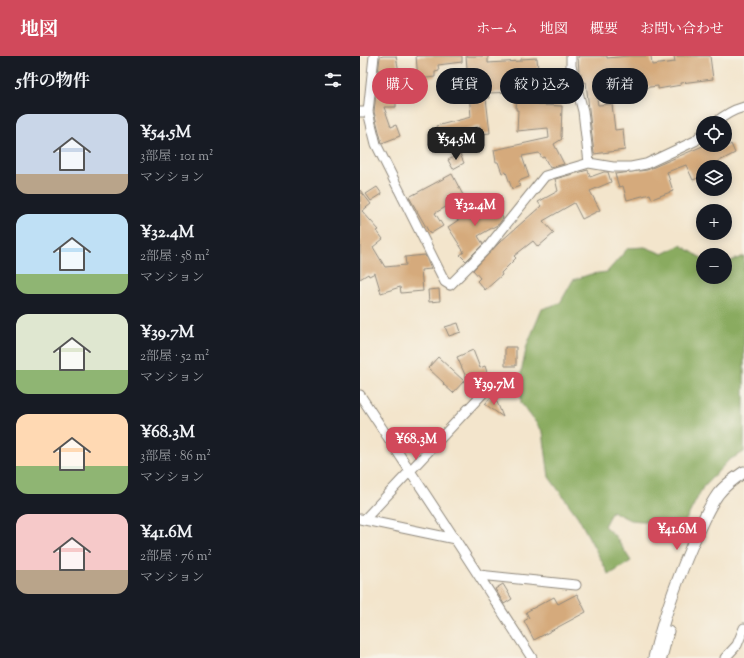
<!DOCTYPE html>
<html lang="ja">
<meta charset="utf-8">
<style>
:root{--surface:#171b24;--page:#20242c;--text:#f1f3f6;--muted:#9ea1a6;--accent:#d1495b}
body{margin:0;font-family:"Sorts Mill Goudy","Noto Serif JP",serif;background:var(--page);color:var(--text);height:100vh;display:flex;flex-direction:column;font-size:15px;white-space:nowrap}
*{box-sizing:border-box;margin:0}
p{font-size:13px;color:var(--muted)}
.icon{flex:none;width:22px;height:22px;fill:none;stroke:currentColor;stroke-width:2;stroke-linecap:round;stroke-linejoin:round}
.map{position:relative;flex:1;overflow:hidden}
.panel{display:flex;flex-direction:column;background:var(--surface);width:360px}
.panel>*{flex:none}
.top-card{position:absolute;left:12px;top:12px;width:312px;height:36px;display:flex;gap:8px}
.fabs{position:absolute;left:336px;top:60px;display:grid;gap:8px}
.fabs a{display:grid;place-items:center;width:36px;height:36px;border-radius:50%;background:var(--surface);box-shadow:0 2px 10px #0003;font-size:20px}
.price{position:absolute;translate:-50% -34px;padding:0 9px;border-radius:8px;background:var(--accent);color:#fff;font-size:13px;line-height:26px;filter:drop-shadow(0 1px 2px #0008)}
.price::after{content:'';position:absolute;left:50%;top:24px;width:12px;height:9px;margin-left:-6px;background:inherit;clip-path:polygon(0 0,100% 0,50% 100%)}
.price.current{background:#222;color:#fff}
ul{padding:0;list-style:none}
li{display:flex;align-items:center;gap:12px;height:100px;padding:0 16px}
li span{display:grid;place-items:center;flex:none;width:112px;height:80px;border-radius:12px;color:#555}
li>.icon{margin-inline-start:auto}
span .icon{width:48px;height:48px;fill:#fffc;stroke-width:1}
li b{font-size:17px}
h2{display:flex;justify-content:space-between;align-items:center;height:48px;padding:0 16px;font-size:17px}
.pill{padding:0 14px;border-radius:18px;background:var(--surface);box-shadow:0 2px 10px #0003;font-size:14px;line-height:36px}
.pill.current{background:var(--accent);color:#fff}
header{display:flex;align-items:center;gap:24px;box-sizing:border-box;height:56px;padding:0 20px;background:var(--accent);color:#fff}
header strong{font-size:19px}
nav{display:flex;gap:22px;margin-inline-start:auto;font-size:14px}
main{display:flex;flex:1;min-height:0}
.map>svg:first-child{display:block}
.forest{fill:#8aab60;stroke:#5a6b46}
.building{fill:#d5aa7b}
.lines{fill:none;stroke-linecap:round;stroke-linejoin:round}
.minor-casing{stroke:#8f887c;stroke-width:11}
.tertiary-casing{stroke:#8f887c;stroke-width:13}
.minor{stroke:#fff;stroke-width:9}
.tertiary{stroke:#fff;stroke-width:11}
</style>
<header>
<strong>地図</strong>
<nav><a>ホーム</a><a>地図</a><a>概要</a><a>お問い合わせ</a></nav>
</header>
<main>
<section class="panel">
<h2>5件の物件<svg class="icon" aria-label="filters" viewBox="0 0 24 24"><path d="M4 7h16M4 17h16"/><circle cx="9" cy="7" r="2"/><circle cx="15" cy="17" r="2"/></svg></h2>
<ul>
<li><span style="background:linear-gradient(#c9d6e8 75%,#b9a48a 0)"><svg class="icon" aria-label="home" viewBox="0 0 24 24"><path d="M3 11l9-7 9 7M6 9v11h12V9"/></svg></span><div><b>¥54.5M</b><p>3部屋 · 101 m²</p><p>マンション</p></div></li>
<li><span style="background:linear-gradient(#bfe0f5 75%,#8fb573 0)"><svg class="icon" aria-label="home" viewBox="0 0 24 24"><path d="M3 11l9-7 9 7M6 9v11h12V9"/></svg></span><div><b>¥32.4M</b><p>2部屋 · 58 m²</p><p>マンション</p></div></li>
<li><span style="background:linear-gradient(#dfe7d0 70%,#8fb573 0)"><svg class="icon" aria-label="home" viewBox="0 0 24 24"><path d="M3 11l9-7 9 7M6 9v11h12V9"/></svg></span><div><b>¥39.7M</b><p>2部屋 · 52 m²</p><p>マンション</p></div></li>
<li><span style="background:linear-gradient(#ffd9b3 65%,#8fb573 0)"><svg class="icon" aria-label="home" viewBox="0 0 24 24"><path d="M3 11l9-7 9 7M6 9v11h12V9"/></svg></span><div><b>¥68.3M</b><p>3部屋 · 86 m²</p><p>マンション</p></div></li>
<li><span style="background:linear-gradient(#f6c9c9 70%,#b9a48a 0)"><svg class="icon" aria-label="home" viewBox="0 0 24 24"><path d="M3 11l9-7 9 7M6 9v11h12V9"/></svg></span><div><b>¥41.6M</b><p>2部屋 · 76 m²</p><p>マンション</p></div></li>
</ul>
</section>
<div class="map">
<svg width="384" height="602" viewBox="0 0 384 602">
<rect width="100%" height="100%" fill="#f7f3e8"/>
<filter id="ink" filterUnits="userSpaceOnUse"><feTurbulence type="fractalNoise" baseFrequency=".025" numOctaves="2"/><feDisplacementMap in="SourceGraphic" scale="8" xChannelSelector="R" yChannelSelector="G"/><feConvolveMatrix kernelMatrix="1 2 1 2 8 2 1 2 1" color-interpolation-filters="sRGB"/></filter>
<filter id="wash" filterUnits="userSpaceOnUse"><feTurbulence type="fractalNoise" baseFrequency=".012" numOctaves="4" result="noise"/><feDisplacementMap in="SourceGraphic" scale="16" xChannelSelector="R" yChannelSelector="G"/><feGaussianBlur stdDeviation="0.9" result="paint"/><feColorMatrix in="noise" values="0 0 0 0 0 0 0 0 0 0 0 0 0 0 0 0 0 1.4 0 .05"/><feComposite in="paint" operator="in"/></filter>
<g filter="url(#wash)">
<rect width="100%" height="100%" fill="#f3e5cc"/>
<path class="forest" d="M 321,189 L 343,203 L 343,221 L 365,221 L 365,206 L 368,206 L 384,200 L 384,396 L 369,404 L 343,431 L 314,487 L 295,466 L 270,464 L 252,455 L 244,470 L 255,480 L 271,505 L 249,519 L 218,461 L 189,421 L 183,376 L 161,347 L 160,322 L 167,289 L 182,253 L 200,247 L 213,224 L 231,218 L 247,216 L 268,192 L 285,191 L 303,198 Z"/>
<g id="blocks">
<path class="building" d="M 23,0 L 36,0 L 39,16 L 40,36 L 36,37 L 36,51 L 24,51 L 31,71 L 36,69 L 40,80 L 22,87 L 14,56 L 17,28 L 18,28 L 17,24 L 20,1 Z
M 56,0 L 102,0 L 102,6 L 78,9 L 79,15 L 75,16 L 75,21 L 58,23 Z
M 106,0 L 128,0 L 128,7 L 161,5 L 161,3 L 177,2 L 180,37 L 179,49 L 202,50 L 201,80 L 202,83 L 194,88 L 204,108 L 190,112 L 184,101 L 182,102 L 179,97 L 162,100 L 169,121 L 159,125 L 160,130 L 152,133 L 146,116 L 142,117 L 138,106 L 136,106 L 134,94 L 189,82 L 188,72 L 157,75 L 158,54 L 156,54 L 157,36 L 128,37 L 129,42 L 126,42 L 130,77 L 121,78 L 120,70 L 98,76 L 100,87 L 81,91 L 76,70 L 111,61 Z
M 218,0 L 247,0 L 247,2 L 268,0 L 291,0 L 292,9 L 315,6 L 314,0 L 350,0 L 353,23 L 321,27 L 321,29 L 298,33 L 298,30 L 274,33 L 272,21 L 243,24 L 244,29 L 235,30 L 238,49 L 252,48 L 255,74 L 263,73 L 265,94 L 234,98 L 226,26 L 222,27 L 221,17 L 219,17 Z
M 371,88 L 375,97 L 348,111 L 343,111 L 343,120 L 333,124 L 326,109 L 307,116 L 313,135 L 292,143 L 290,138 L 267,144 L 263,130 L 259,131 L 255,118 L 287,114 L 345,89 L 355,89 L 358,95 Z
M 100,98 L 104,107 L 93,113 L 88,104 Z
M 228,114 L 230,121 L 244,116 L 248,116 L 251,126 L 230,135 L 240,154 L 222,163 L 214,147 L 183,165 L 194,177 L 178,191 L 173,185 L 154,200 L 156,202 L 141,217 L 142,219 L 125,234 L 117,225 L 120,222 L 113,214 L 140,186 L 181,150 L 178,146 L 198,135 L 195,123 Z
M 92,118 L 104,141 L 75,157 L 83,170 L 70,178 L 49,141 Z
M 17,131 L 22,138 L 11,145 L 6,138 Z
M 0,134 L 11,148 L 2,155 L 19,174 L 17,175 L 23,183 L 13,191 L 25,211 L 46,209 L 45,201 L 65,199 L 71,213 L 61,214 L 63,235 L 41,237 L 40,231 L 21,237 L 15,217 L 9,220 L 8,218 L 0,223 Z
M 132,143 L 143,162 L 139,168 L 118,180 L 123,188 L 106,205 L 100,199 L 104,196 L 88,171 L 119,150 Z
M 79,233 L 80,245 L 69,246 L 68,234 Z
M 98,267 L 101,276 L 89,280 L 85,271 Z
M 145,291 L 156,291 L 156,310 L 145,310 Z
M 113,294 L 120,312 L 125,310 L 129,323 L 110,330 L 97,301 Z
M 78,301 L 104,325 L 93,337 L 83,328 L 84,327 L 68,312 Z
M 131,341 L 137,346 L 143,361 L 125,348 Z
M 143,528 L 152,543 L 144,548 L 135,533 Z
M 217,538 L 226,556 L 174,584 L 164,565 L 169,562 L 166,556 L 194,541 L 198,548 Z"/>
</g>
</g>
<g filter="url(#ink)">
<use href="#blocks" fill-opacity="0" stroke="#8f887c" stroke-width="1"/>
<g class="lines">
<defs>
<path id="minor" d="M 211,0 L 211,10 L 223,55 L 229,107
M 0,56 L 8,56 L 14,0
M 8,56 L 16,88 L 85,226 L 90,229 L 128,191 L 185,120 L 229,107 L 253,111 L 271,111 L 286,108 L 335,85 L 343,77
M 355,67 C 364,59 373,54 384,51
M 0,339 L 95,483 L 172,602
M 0,463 L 95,483
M 4,464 L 126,334
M 119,519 L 216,529
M 301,573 L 309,575 L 302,602
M 365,602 L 377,589 L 384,572"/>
<path id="tertiary" d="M 294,602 C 303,562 317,524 333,487 C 340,470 348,452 358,438 C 365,429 375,422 384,416"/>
</defs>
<use href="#minor" class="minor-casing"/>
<use href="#tertiary" class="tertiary-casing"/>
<use href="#minor" class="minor"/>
<use href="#tertiary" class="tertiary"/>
</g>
</g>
</svg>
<div class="fabs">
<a><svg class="icon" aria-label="locate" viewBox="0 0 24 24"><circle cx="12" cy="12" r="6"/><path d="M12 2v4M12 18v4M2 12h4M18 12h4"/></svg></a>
<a><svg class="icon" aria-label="layers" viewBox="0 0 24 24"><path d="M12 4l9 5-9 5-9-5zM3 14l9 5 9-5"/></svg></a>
<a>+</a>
<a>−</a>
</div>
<b class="price current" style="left:96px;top:105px">¥54.5M</b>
<b class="price" style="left:115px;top:171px">¥32.4M</b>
<b class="price" style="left:134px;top:350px">¥39.7M</b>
<b class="price" style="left:56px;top:405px">¥68.3M</b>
<b class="price" style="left:317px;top:495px">¥41.6M</b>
<div class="top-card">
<a class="pill current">購入</a>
<a class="pill">賃貸</a>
<a class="pill">絞り込み</a>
<a class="pill">新着</a>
</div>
</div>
</main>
